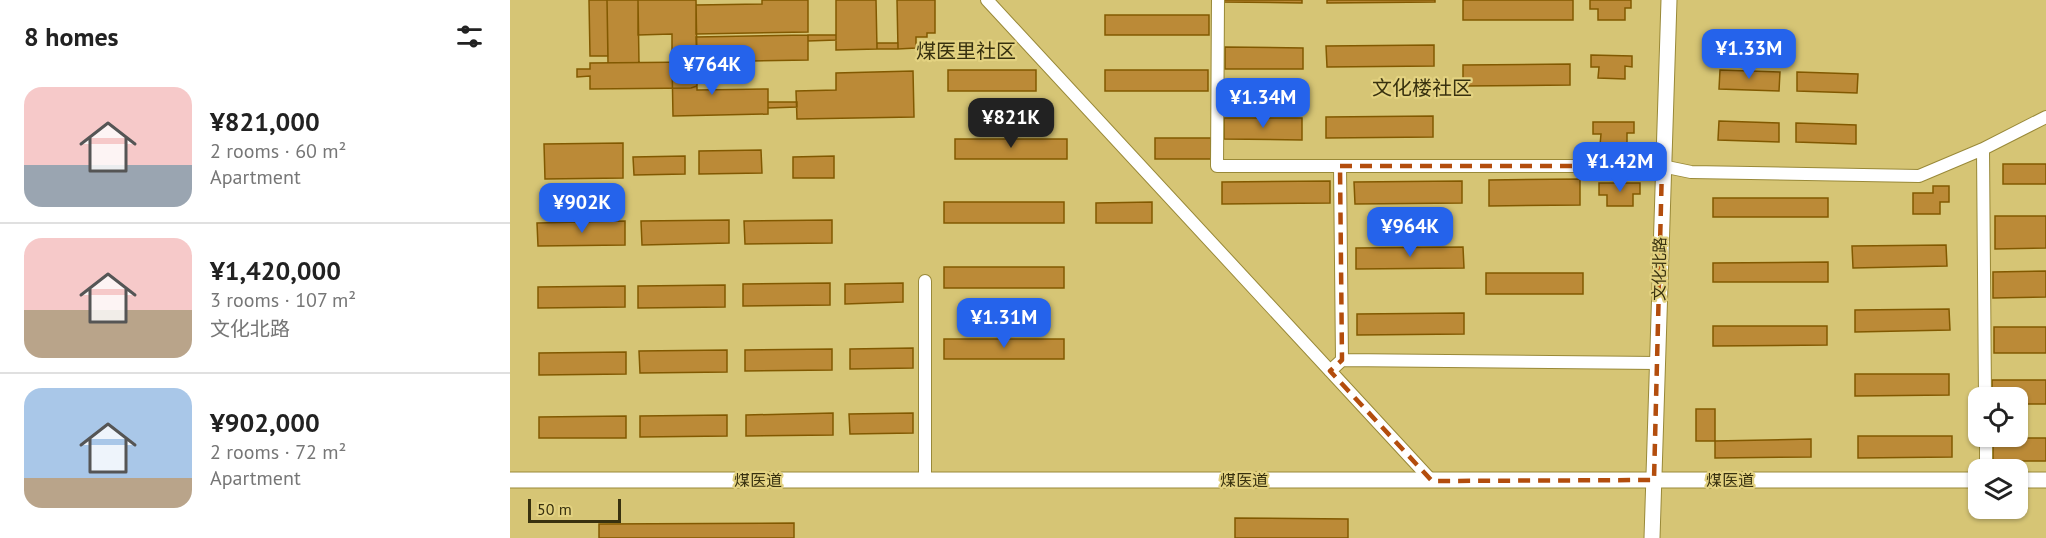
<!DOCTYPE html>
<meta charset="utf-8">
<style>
:root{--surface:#fff;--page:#f2f2f2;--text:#222;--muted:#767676;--line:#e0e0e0;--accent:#2563eb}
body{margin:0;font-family:"PT Sans","Noto Sans SC",sans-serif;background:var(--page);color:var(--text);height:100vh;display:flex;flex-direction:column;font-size:22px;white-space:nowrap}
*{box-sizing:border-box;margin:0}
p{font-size:20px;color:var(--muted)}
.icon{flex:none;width:33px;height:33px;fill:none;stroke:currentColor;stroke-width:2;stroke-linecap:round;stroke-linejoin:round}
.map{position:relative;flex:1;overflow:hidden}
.details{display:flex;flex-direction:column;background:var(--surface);width:510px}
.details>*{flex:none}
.fabs{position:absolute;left:1458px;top:387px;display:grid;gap:12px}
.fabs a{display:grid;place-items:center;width:60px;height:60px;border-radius:12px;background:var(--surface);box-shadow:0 2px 4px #0004;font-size:30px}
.scale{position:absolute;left:18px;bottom:15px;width:93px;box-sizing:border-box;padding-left:6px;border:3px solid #38310f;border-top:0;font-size:16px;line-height:21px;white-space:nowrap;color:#38310f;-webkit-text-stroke:4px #e3d281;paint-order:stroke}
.price{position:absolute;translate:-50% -51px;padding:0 14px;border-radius:12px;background:var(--accent);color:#fff;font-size:20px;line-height:39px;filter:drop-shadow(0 2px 3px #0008)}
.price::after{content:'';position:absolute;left:50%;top:36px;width:18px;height:14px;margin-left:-9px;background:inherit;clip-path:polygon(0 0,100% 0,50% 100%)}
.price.active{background:#222;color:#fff}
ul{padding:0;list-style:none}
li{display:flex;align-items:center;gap:18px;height:150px;padding:0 24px}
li+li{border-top:2px solid var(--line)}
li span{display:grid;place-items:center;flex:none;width:168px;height:120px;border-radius:18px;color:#555}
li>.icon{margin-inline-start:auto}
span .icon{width:72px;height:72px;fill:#fffc;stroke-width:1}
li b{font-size:26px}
h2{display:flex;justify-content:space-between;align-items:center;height:72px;padding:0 24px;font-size:26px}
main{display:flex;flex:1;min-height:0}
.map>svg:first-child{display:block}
.building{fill:#bb8a37;stroke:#825900;stroke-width:1.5}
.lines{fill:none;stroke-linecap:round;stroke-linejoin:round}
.minor-casing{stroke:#998938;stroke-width:14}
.tertiary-casing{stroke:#998938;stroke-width:17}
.minor{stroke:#fff;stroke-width:12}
.tertiary{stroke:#fff;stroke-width:15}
.marked{fill:none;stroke:#b34d0d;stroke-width:4.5;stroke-dasharray:12 8;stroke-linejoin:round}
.labels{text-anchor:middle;stroke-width:4.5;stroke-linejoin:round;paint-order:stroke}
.street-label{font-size:16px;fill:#38310f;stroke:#e3d281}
.quarter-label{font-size:20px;fill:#38310f;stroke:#e3d281}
</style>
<main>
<section class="details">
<h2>8 homes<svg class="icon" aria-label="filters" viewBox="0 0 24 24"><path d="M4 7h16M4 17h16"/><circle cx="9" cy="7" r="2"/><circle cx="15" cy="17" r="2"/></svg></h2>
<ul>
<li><span style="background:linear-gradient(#f6c9c9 65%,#9aa5b1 0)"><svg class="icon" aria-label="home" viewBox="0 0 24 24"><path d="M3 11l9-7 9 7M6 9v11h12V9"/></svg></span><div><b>¥821,000</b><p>2 rooms · 60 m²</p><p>Apartment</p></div></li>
<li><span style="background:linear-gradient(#f6c9c9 60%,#b9a48a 0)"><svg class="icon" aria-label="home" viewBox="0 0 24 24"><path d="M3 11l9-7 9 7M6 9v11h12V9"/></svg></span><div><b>¥1,420,000</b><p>3 rooms · 107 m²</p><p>文化北路</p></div></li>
<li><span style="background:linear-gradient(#a9c7e8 75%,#b9a48a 0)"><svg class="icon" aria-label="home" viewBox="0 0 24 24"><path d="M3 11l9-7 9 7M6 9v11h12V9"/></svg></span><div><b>¥902,000</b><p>2 rooms · 72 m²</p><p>Apartment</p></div></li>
</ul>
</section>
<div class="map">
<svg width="1536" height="538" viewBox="0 0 1536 538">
<rect width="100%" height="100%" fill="#d6c575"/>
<path class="building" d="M 79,0 L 97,0 L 98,56 L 80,56 Z
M 97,0 L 128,0 L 129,63 L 98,63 Z
M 128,0 L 186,0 L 187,62 L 162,62 L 162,34 L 128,35 Z
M 252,0 L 298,0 L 298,32 L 186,34 L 186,5 L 252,4 Z
M 326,0 L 366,0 L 367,49 L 326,50 Z
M 387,0 L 425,0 L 425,33 L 417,33 L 417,37 L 406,37 L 406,48 L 388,49 Z
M 714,0 L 792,0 L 792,3 L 714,2 Z
M 817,0 L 925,0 L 925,2 L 817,3 Z
M 953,0 L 1063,0 L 1063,20 L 953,20 Z
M 1080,0 L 1121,0 L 1121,8 L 1115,8 L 1115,20 L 1088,20 L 1088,9 L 1080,9 Z
M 595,15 L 699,15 L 699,35 L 595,35 Z
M 298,35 L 326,35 L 326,40 L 298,41 Z
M 298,35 L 298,60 L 187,62 L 186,37 Z
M 367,43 L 388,43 L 388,49 L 367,49 Z
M 924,45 L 924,66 L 817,67 L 816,46 Z
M 715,47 L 793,48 L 793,69 L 715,69 Z
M 1081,55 L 1122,56 L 1122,67 L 1115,66 L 1115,79 L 1088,78 L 1089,67 L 1081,67 Z
M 162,62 L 187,62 L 187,90 L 258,89 L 258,114 L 163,116 Z
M 187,62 L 187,86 L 181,88 L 80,89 L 80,76 L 67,77 L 67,69 L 80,69 L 80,63 Z
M 1060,64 L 1060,85 L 953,86 L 953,65 Z
M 438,70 L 526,70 L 526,91 L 438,91 Z
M 595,70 L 698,70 L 698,91 L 595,91 Z
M 1210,70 L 1270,72 L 1269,91 L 1209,89 Z
M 403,71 L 404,117 L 287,119 L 286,91 L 326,90 L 326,73 Z
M 1287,72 L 1348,74 L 1347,93 L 1287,91 Z
M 258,102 L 287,102 L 287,107 L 258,108 Z
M 923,116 L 923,137 L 816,138 L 816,117 Z
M 714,118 L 792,118 L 792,140 L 714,139 Z
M 1209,121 L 1269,123 L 1269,142 L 1208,140 Z
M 1083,122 L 1124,122 L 1124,133 L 1117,133 L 1117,146 L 1090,145 L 1091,134 L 1083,134 Z
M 1286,123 L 1346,125 L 1346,144 L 1286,142 Z
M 645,138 L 701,138 L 701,159 L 645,159 Z
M 445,139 L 557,139 L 557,159 L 445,159 Z
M 113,143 L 113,178 L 35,179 L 34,144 Z
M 251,150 L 252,173 L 189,174 L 189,151 Z
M 175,156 L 175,174 L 124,175 L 123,157 Z
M 324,156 L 324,178 L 283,178 L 283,157 Z
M 1493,164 L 1536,164 L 1536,184 L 1493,184 Z
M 1070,179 L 1070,205 L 979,206 L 979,180 Z
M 820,181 L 820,203 L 712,204 L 712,182 Z
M 952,181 L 952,203 L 845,204 L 844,182 Z
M 1089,183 L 1130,183 L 1130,194 L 1123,194 L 1123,206 L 1097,206 L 1097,195 L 1089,195 Z
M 1423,186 L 1439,186 L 1439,202 L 1430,202 L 1430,214 L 1403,214 L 1403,193 L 1423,193 Z
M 1203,198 L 1318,198 L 1318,217 L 1203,217 Z
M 434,202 L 554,202 L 554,223 L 434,223 Z
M 642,202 L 642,223 L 586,223 L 586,203 Z
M 1485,216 L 1536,216 L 1536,248 L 1485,249 Z
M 219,220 L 219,243 L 132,245 L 131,221 Z
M 322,220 L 322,243 L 235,244 L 234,221 Z
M 115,221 L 115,245 L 28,246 L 27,223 Z
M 1436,245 L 1437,266 L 1343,268 L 1342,246 Z
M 953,247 L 954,268 L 846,269 L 846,248 Z
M 1318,262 L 1318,282 L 1203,282 L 1203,263 Z
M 434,267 L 554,267 L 554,288 L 434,288 Z
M 1536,271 L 1536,297 L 1483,298 L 1483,272 Z
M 976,273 L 1073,273 L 1073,294 L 976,294 Z
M 320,283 L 320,305 L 233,306 L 233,284 Z
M 393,283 L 393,302 L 335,304 L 335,284 Z
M 215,285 L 215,307 L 128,308 L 128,286 Z
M 115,286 L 115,307 L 28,308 L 28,287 Z
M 1439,309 L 1440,330 L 1345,332 L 1345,310 Z
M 954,313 L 954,334 L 847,335 L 847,314 Z
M 1203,326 L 1317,326 L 1317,345 L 1203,346 Z
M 1484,327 L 1536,327 L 1536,353 L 1484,353 Z
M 434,339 L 554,339 L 554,359 L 434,359 Z
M 403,348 L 403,368 L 340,369 L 340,349 Z
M 322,349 L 322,370 L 235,371 L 235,350 Z
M 217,350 L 217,372 L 130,373 L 129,351 Z
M 116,352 L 116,374 L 29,375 L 29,353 Z
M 1345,374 L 1439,374 L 1439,395 L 1345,396 Z
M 1482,380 L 1536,380 L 1536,404 L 1508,404 L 1508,398 L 1482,398 Z
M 1186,409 L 1205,409 L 1205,441 L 1186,441 Z
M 323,413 L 323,435 L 236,436 L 236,415 Z
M 403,413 L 403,433 L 340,434 L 339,414 Z
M 217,415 L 217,436 L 130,437 L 130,416 Z
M 116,416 L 116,438 L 29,438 L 29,417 Z
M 1348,436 L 1442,436 L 1442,457 L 1348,458 Z
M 1483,438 L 1536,438 L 1536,461 L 1483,461 Z
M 1301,439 L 1301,457 L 1205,458 L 1205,441 Z
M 725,518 L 838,519 L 838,538 L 725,538 Z
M 284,523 L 284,538 L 89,538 L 89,524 Z"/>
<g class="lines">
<defs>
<path id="minor" d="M 477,0 L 922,481
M 708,0 L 707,166 L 1152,166 L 1181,172 L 1409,176 L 1473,149 L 1536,117
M 1473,149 L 1475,398
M 830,166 L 832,360
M 415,281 L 415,480
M 820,371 L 832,360 L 1147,363
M 1476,436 L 1476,470"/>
<path id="tertiary" d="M 0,480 L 1468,480
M 1508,480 L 1536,480
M 1142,538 L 1159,0"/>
</defs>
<use href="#minor" class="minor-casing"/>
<use href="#tertiary" class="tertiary-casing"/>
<use href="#minor" class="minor"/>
<use href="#tertiary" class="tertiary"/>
</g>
<path class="marked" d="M 830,166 L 1152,166 L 1144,480 L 922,481 L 820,371 L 832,360 Z"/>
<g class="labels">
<g class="street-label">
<text transform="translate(1149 269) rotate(-89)" y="6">文化北路</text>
<text x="248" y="486">煤医道</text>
<text x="734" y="486">煤医道</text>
<text x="1220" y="486">煤医道</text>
</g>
<g class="quarter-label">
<text x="456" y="58">煤医里社区</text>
<text x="912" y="95">文化楼社区</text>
</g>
</g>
</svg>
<div class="fabs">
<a><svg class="icon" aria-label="locate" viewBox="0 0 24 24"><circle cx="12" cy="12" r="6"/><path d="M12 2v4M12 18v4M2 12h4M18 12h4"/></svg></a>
<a><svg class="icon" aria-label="layers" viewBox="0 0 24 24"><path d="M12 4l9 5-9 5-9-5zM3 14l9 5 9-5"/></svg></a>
</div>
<div class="scale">50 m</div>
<b class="price" style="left:1239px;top:80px">¥1.33M</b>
<b class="price" style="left:202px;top:96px">¥764K</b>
<b class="price" style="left:753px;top:129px">¥1.34M</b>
<b class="price active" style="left:501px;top:149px">¥821K</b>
<b class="price" style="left:1110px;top:193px">¥1.42M</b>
<b class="price" style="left:72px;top:234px">¥902K</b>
<b class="price" style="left:900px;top:258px">¥964K</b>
<b class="price" style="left:494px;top:349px">¥1.31M</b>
</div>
</main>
